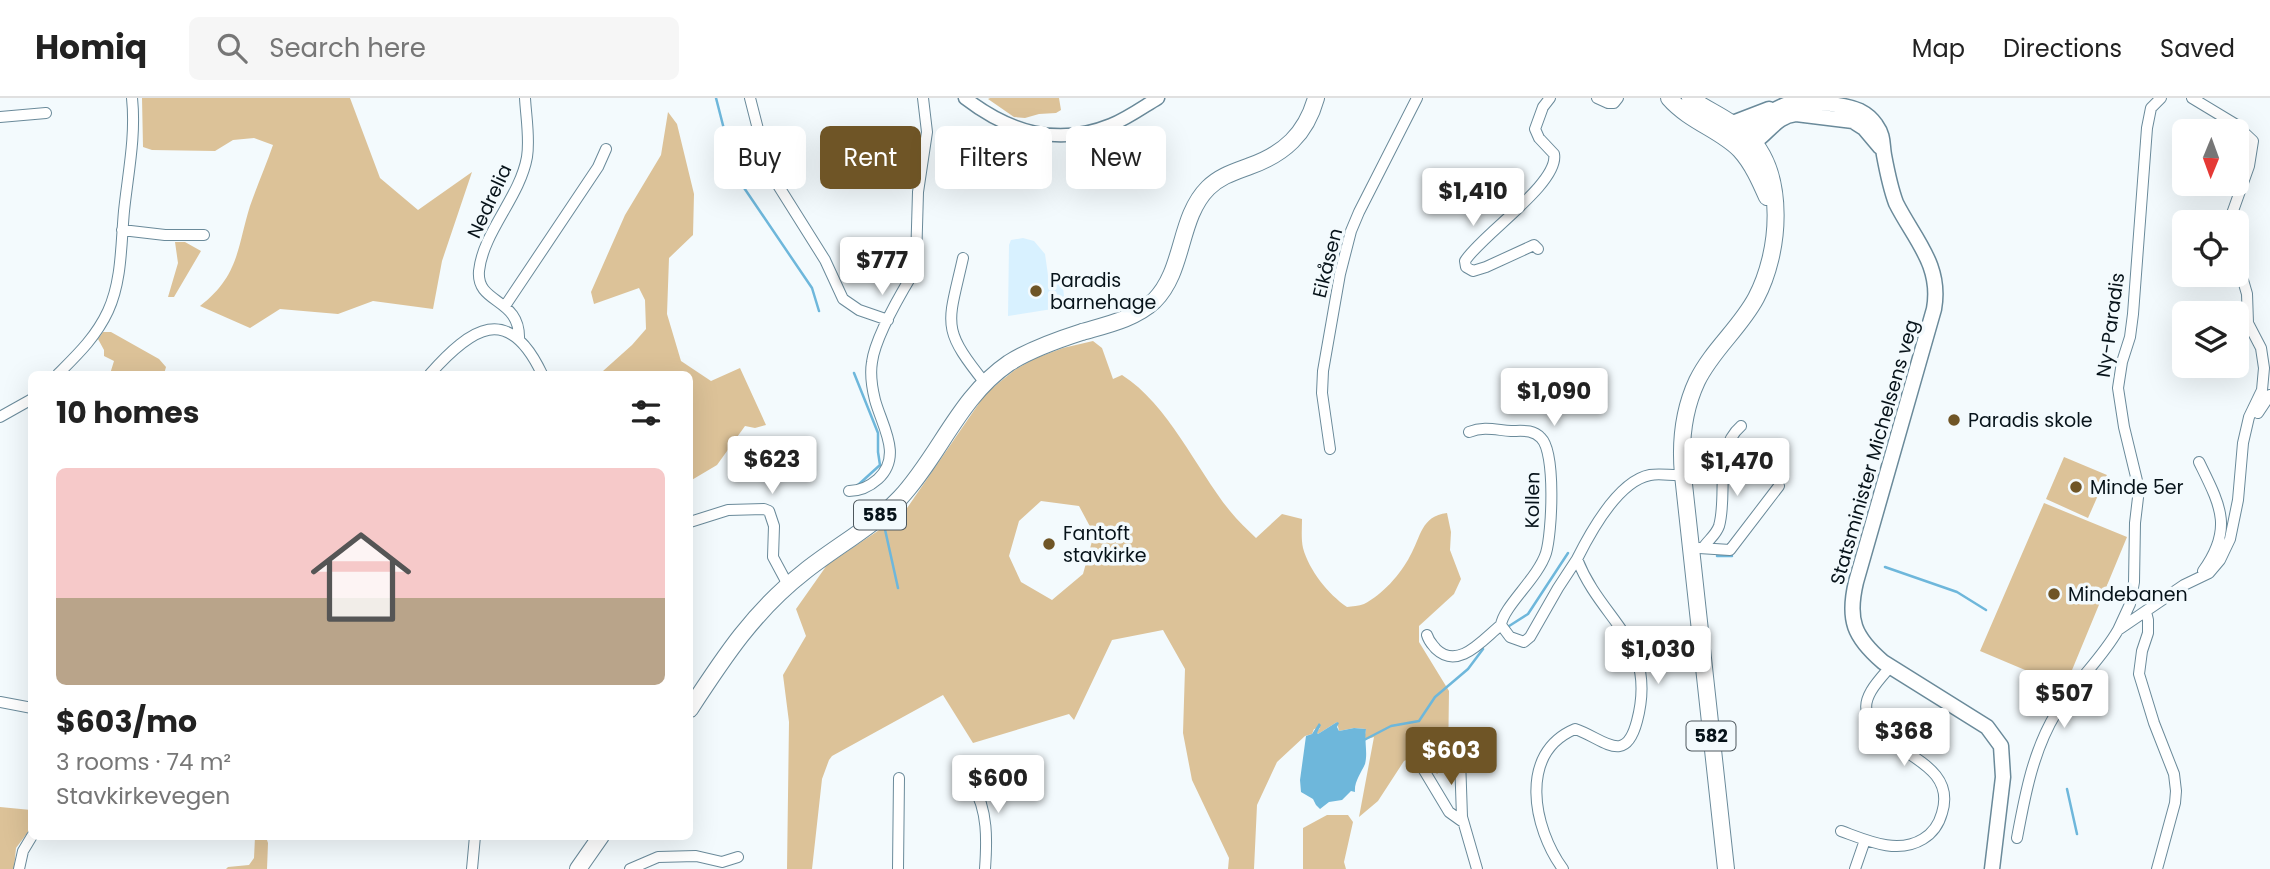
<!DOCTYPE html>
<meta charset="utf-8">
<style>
:root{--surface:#fff;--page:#f6f6f6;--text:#222;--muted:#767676;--line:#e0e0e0;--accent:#6f5526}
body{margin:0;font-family:Poppins,sans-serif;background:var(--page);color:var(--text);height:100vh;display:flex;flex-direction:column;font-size:26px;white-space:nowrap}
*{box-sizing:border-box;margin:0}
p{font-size:23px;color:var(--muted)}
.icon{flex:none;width:38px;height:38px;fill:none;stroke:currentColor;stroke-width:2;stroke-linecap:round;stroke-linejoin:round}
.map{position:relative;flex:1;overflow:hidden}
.details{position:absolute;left:28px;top:273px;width:665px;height:469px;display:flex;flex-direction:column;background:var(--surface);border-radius:10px;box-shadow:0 7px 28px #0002}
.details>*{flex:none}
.top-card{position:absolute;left:714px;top:28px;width:665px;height:63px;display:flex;gap:14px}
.needle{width:46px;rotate:181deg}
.tools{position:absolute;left:2172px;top:21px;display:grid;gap:14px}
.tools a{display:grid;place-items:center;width:77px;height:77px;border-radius:10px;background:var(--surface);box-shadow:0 7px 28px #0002;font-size:35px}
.price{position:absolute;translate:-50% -60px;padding:0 16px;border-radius:7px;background:#fff;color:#222;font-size:23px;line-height:46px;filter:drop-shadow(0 2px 4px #0008)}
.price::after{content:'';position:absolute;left:50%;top:42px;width:21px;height:16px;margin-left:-10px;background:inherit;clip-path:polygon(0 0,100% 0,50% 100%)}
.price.selected{background:var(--accent);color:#fff}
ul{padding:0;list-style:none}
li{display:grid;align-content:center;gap:14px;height:371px;padding:0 28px}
li span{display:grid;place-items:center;height:217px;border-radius:10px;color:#555}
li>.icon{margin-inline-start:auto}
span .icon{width:126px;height:126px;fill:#fffc;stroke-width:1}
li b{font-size:30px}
h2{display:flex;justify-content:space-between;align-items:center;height:84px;padding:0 28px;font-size:30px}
.chip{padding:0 24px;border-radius:10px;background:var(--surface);box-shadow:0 7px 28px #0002;font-size:24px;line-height:63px}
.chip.selected{background:var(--accent);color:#fff}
header{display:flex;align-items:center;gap:42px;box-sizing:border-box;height:98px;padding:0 35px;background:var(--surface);border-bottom:2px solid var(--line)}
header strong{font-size:33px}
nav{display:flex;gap:38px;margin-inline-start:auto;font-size:24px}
.search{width:490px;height:63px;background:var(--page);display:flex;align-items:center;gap:18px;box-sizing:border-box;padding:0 24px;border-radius:10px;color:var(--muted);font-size:26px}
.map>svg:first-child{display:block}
.built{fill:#d8f1ff}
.green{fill:#dcc298;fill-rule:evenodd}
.water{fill:#6eb7db}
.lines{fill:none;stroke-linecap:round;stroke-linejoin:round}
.stream{stroke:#6eb7db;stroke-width:2.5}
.minor-casing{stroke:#6a8a9a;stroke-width:12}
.tertiary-casing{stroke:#6a8a9a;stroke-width:15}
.secondary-casing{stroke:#6a8a9a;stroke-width:17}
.primary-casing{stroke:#6a8a9a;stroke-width:18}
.minor{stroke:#fff;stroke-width:10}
.tertiary{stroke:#fff;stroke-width:12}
.secondary{stroke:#fff;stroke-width:14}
.primary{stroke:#fff;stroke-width:16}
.poi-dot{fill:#6f5526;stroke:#f3fafd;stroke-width:2.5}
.labels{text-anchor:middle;stroke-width:7;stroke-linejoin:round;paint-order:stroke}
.shield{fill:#f3fafd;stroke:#4e585e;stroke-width:2}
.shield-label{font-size:18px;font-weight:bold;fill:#07131a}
.street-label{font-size:19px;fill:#07131a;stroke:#f3fafd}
.poi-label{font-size:19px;fill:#07131a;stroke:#f3fafd;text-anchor:start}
</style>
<header>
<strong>Homiq</strong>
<div class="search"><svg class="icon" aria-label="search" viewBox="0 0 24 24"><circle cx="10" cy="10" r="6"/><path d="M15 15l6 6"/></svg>Search here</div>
<nav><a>Map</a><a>Directions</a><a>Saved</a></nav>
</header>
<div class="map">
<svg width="2270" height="771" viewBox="0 0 2270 771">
<rect width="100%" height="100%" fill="#f3fafd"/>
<path class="built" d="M 1023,140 L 1034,143 L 1045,156 L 1048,177 L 1062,178 L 1065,209 L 1008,218 L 1009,147 L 1011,142 Z"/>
<path class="green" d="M 142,0 L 350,0 L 380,80 L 418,112 L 472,74 L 442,163 L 433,211 L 373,203 L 338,216 L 280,211 L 250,230 L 200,208 C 239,178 237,150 250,108 C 257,88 266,67 273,47 L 254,40 L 233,42 L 215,53 L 152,52 L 143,49 Z
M 990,0 L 1059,0 L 1061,12 L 1056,15 L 1039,16 L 1025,20 L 1014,19 L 988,1 Z
M 668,14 L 677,26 L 694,96 L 693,137 L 669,160 L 667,216 L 681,263 L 711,283 L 740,270 L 766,327 L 755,330 L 745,328 L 717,367 L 690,383 L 690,276 L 603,276 L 603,273 L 632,247 L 646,231 L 645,202 L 639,190 L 594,206 L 591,194 L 625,117 L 661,57 Z
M 175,144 L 185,144 L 201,153 L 174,199 L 168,199 L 178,165 Z
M 103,234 L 111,234 L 159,261 L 166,269 L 164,276 L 110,276 L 114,263 L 104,258 L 104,252 L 98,241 Z
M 1093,243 L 1102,250 L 1113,281 L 1122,277 C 1169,307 1196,371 1230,413 C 1238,423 1247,431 1256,440 L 1282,416 L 1302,421 C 1302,430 1301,441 1303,450 C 1309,472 1328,496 1347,509 C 1352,508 1359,508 1364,506 C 1382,497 1401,476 1410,458 C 1421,439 1421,418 1447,415 L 1451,434 L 1450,452 L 1461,481 L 1454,496 L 1419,528 L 1419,544 L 1449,593 L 1448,665 L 1437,676 L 1419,656 L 1404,663 L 1378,703 L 1359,719 L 1374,639 L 1364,642 L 1366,631 L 1354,630 L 1339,633 L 1337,624 L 1318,636 L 1316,635 L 1320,630 L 1314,631 L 1312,636 L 1305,638 L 1277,664 L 1257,707 L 1254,771 L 1228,771 L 1229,760 L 1192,682 L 1183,635 L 1185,571 L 1163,532 L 1112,542 L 1074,622 L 1069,616 L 973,645 L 943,597 L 832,658 L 829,662 L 822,681 L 812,771 L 787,771 L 789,624 L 783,577 L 806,538 L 796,511 L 827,467 L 903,416 L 986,295 L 1016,271 L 1036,260 L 1063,250 ZM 1041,403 L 1079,408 L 1094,436 L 1083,476 L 1052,502 L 1021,484 L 1009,458 L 1019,423 Z
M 2064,359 L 2107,377 L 2088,420 L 2046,401 Z
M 2044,405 L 2127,439 L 2065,589 L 1980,553 Z
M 0,709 L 31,712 L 31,730 L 16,750 L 14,771 L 0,771 Z
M 1327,717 L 1348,717 L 1353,724 L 1344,764 L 1346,771 L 1303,771 L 1303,730 Z
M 255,739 L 266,739 L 268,745 L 267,771 L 226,771 L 228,769 L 249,767 L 254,760 Z"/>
<path class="water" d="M 1337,624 L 1339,625 L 1337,629 L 1339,633 L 1354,630 L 1366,631 C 1364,643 1368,655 1365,666 C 1361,675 1354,684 1355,694 L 1351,693 L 1342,702 L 1329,704 L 1320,711 L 1316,707 L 1313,701 L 1301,694 L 1300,682 L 1306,638 L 1312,636 L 1319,625 L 1321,627 L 1317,635 L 1318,636 Z"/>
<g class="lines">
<path class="stream" d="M 716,0 L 736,78 L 812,190 L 819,213
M 854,275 L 878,335 L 878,354 L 880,367 L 858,387
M 884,427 L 898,490
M 1717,458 L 1732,458
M 1885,469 L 1957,494 L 1986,512
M 1506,530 L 1528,516 L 1568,455
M 1364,642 L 1391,628 L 1419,623 L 1435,599 L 1468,571 L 1483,551
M 2067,691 L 2077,736"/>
<defs>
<path id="minor" d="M 750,0 L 762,47 L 776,84 L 825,162 L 843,201 L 859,212 L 888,222
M 1597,0 L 1608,5 L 1614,5 L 1618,0
M 2161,0 L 2151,10 L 2147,30 L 2133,216 L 2130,239 L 2122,264 L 2118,290 L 2124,329 L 2139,391 L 2135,425 L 2134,484 L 2130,506 L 2118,532 L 2184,487 L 2209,475 L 2220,462 L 2230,441 L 2238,402 L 2243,345 L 2249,319 L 2262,292 L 2264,270 L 2261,250 L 2248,225 L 2247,196 L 2236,158
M 2192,0 L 2235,26 L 2253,43 L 2249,68 L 2229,124
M 0,19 L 46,15
M 122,132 L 165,137 L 204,137
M 1538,151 L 1534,147 L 1486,169 L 1473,173 L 1466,169 L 1465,163 C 1481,137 1560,85 1554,56 L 1539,40 L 1535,31 L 1543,9 L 1550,0
M 963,160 C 948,227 940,229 985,285
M 505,208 L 598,69 L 606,51
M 519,242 C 521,199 476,207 479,173 C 483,134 520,99 527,59 C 530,40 526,19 525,0
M 58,276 C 77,257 96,239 108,213 C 122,183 121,145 124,113 C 128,75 136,38 132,0
M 430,276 C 471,230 508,204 542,276
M 2258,315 L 2270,297
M 0,319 L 32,301
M 1469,334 C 1484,328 1496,332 1511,333 C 1522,333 1533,331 1541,340 C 1556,354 1552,435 1546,455 C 1538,480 1503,509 1501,527 L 1510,539 L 1524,544 L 1530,539 L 1558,490 L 1577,461
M 1330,351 L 1322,295 L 1323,273 L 1340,176 L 1351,133 L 1359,114 L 1417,0
M 2199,364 C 2220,407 2234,430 2203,473
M 849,393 C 860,393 869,389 878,381 C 903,358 882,328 875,302 C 872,290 870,276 872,264 C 875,241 900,197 912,177 L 912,170 L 916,164 L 918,94 L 927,34 L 923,0
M 690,424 L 728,412 L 764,411 L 769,413 L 774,428 L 773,459 L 788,487
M 1699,450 L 1730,452 L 1779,388
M 1703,450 C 1708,442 1716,437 1719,428 C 1728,397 1713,352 1741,328
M 2146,514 L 2148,522 L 2148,535 L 2142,553 L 2139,576 L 2154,625 L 2174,676 L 2176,693 L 2175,705 L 2157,771
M 1427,537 C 1429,544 1432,546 1436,551 C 1459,573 1484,540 1501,527
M 0,604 L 32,610
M 1460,660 L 1462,719 L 1477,771
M 1422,669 L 1449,714 L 1463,724
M 969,687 L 973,688 C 988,712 987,743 985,771
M 1841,733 C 1866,742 1897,757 1923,741 C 1933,735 1939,726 1942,715 C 1959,660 1877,655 1867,614 C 1862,598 1881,580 1891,568
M 2017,740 C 2025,697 2033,653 2056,615 C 2074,585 2101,562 2118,532
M 19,771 L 23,753 L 32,738
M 472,771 L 475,738
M 630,771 L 658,759 L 696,758 L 722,764 L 738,759
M 898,771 L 899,680
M 1563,771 C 1533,730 1518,655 1575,631 C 1603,640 1625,669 1637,623 C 1658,543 1602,525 1577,461 C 1590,435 1618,383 1650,377 C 1661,375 1672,378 1683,377
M 1855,771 L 1865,742"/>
<path id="tertiary" d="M 965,0 C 1009,34 1057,49 1111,27 C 1128,20 1143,9 1158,0"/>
<path id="secondary" d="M 1730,26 L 1769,11
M 1741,46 C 1750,30 1767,14 1785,7 C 1801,1 1844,6 1860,13 C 1866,16 1872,21 1876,27 C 1884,38 1882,46 1884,57 C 1887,73 1890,89 1896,105 C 1914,141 1942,167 1934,211 L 1856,484 C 1847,522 1854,539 1883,564 L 1987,629 L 2001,648 L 2003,679 L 1992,771
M 1745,48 C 1766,42 1773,18 1796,16 L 1853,23 L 1864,30 L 1880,49"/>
<path id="primary" d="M 1669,0 C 1690,24 1721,32 1740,52 C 1752,65 1760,83 1767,99
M 1690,0 C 1708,13 1732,22 1748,38 C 1787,77 1780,155 1756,200 C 1740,230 1712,252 1697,283 C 1683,313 1680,345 1683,377 L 1726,771
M 690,611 C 724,559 754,513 804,474 C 835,449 873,429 900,400 C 940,357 959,299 1009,265 C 1031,251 1057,242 1082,234 C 1106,227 1135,221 1154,203 C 1185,172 1178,120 1208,90 C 1220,78 1234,74 1250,68 C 1284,56 1306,36 1316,0
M 578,771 L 601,738"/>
</defs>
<use href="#minor" class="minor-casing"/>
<use href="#tertiary" class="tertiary-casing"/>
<use href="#secondary" class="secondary-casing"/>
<use href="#primary" class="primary-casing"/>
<use href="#minor" class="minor"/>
<use href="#tertiary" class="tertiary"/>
<use href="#secondary" class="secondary"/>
<use href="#primary" class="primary"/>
</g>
<g class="poi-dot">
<circle cx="1036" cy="193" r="7"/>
<circle cx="1954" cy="322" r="7"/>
<circle cx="2076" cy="389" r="7"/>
<circle cx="1049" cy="446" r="7"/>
<circle cx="2054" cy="496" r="7"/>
</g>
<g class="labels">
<g class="shield">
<rect x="854" y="402.5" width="52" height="29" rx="5"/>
<rect x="1686.5" y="623.5" width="49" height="29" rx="5"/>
</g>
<g class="shield-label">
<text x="880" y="423">585</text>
<text x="1711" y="644">582</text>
</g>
<g class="street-label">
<text transform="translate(489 103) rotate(-65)" y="7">Nedrelia</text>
<text transform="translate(1327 165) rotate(-76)" y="7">Eikåsen</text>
<text transform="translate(2110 227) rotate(-82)" y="7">Ny-Paradis</text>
<text transform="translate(1874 354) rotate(-74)" y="7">Statsminister Michelsens veg</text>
<text transform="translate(1532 402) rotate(-89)" y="7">Kollen</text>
</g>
<g class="poi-label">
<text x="1050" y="189">Paradis<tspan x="1050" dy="22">barnehage</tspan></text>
<text x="1968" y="329">Paradis skole</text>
<text x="2090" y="396">Minde 5er</text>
<text x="1063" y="442">Fantoft<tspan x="1063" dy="22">stavkirke</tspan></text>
<text x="2068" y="503">Mindebanen</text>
</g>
</g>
</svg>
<div class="tools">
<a><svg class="needle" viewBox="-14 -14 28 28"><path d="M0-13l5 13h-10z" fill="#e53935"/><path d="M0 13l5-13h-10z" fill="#767676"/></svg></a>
<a><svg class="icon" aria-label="locate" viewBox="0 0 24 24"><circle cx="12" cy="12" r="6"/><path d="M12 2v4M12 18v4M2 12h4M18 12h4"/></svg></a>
<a><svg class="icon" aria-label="layers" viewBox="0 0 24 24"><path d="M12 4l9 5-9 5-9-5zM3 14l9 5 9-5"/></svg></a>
</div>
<b class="price" style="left:1473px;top:130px">$1,410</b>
<b class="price" style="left:882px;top:199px">$777</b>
<b class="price" style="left:1554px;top:330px">$1,090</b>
<b class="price" style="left:772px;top:398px">$623</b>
<b class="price" style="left:1737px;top:400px">$1,470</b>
<b class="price" style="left:1658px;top:588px">$1,030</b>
<b class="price" style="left:2064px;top:632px">$507</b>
<b class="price" style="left:1904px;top:670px">$368</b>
<b class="price selected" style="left:1451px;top:689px">$603</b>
<b class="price" style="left:998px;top:717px">$600</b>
<div class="top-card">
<a class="chip">Buy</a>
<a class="chip selected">Rent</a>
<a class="chip">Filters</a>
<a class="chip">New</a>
</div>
<section class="details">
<h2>10 homes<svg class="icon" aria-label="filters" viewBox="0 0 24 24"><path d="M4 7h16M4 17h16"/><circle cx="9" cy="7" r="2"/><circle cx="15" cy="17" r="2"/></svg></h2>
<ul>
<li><span style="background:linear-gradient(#f6c9c9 60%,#b9a48a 0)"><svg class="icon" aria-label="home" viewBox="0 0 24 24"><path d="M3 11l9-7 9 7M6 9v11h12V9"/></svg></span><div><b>$603/mo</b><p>3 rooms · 74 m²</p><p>Stavkirkevegen</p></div></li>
</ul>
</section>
</div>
